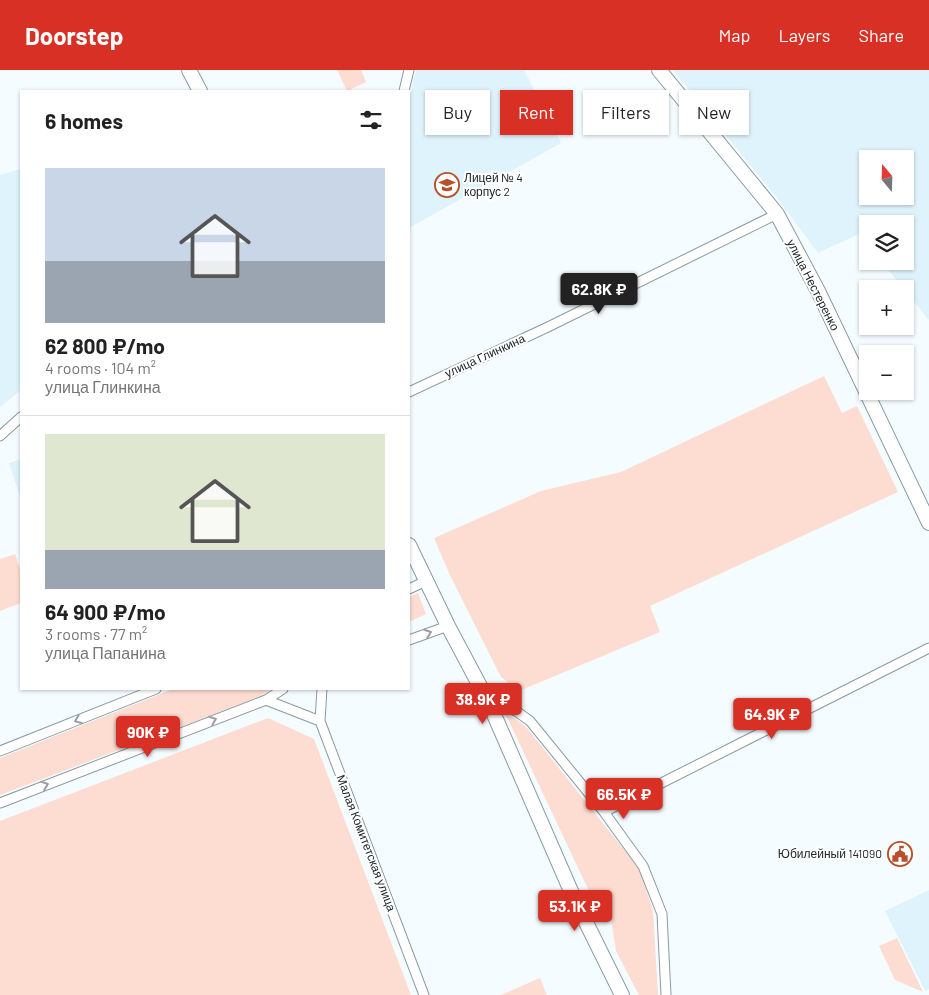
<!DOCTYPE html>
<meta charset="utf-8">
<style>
:root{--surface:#fff;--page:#f2f2f2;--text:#222;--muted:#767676;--line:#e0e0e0;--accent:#d93025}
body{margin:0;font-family:Barlow,sans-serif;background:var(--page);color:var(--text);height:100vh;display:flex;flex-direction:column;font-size:19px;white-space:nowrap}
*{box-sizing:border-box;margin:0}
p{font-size:16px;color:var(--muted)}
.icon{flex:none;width:28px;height:28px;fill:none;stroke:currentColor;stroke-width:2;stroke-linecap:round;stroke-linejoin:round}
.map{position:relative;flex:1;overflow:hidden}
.details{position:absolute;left:20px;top:20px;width:390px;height:600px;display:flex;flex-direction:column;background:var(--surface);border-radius:0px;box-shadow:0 1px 4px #0004}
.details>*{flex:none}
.guide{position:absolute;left:425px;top:20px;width:429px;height:45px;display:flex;gap:10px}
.needle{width:32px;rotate:341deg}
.fabs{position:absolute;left:859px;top:80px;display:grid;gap:10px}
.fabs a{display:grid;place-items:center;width:55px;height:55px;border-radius:0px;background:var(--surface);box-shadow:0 1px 4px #0004;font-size:25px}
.price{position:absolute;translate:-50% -42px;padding:0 11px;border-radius:5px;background:var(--accent);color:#fff;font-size:16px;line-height:32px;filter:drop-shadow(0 1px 2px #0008)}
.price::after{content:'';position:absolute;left:50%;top:30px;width:15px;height:11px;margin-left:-8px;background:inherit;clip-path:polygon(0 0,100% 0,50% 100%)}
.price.on{background:#222;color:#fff}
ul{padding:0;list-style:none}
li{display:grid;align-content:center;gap:10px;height:265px;padding:0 25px}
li+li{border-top:1px solid var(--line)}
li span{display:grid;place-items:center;height:155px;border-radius:0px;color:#555}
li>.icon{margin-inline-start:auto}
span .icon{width:90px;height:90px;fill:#fffc;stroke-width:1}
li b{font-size:21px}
h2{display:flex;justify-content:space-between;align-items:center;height:60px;padding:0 25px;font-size:21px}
.pill{padding:0 18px;border-radius:0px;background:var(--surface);box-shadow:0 1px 4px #0004;font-size:18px;line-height:45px}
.pill.on{background:var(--accent);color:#fff}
header{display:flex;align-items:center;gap:30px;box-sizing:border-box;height:70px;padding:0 25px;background:var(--accent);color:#fff}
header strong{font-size:24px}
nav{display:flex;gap:28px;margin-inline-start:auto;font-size:18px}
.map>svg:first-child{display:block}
.built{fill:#def3fc;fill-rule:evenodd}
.green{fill:#fddcd1}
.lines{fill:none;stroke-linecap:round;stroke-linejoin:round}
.street-casing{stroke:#899ba2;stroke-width:11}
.secondary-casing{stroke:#899ba2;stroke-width:16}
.street{stroke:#fff;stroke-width:9}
.secondary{stroke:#fff;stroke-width:14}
.oneway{stroke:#9b9e9f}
.labels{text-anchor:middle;stroke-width:4;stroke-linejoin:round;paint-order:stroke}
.poi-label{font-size:12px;fill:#20272a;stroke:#fff;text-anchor:start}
.street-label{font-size:12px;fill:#20272a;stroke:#fff}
</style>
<header>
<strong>Doorstep</strong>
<nav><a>Map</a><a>Layers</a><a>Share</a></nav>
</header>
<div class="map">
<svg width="929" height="925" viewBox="0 0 929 925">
<rect width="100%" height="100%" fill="#f5fcff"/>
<path class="built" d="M 416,0 L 524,0 L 561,73 L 409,158 L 409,31 Z
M 673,0 L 929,0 L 929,250 L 881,191 L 905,191 L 905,154 L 868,154 L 867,175 L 859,164 L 818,183 L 777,128 ZM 868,89 L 905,89 L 905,126 L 868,126 Z
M 21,99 L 21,320 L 0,337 L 0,105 Z
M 21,389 L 21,430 L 9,393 Z
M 929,820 L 929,919 L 925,921 L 885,841 Z"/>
<path class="green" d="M 337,0 L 361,0 L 366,12 L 347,21 Z
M 824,306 L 842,343 L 857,336 L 898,422 L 650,536 L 660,562 L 519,621 L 501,607 L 450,505 L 434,468 L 541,421 L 621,402 Z
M 15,484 L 21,503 L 21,533 L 0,541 L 0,489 Z
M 418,523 L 426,544 L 409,552 L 409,527 Z
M 173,619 L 272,619 L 259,627 L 0,725 L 0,688 Z
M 506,645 L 516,649 L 527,658 L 640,800 L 653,841 L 658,925 L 639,925 L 616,881 L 610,843 L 588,819 Z
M 268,648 L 314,669 L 411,925 L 0,925 L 0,751 Z
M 897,868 L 923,922 L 895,910 L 879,876 Z
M 540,908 L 547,925 L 501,925 Z"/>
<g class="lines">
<defs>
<path id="street" d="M 404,21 L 409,0
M 409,322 L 550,256 L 777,144
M 0,366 L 21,347
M 409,519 L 426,511
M 409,570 L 448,556
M 322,619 L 320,651 L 424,925
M 266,630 L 320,651
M 489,633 L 516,641 L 530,651 L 604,742 L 643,796 L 662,844 L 666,925
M 0,681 L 156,619
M 0,733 L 266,630 L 283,619
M 604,742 L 929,578"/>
<path id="secondary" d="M 189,0 L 200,21
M 659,0 L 777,144 L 818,221 L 929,453
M 409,475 L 448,556 L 489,633 L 574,828 L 622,925"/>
</defs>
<use href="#street" class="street-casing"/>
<use href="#secondary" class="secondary-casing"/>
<use href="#street" class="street"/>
<use href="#secondary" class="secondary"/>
</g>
<defs><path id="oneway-chevron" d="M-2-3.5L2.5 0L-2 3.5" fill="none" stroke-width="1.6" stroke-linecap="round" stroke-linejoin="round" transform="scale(1.25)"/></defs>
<g class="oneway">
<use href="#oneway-chevron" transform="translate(428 563) rotate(-20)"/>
<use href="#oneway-chevron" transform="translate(78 650) rotate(158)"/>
<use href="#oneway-chevron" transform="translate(213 650) rotate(-21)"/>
<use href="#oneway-chevron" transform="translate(45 715) rotate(-21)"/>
</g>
<defs>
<symbol id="school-ring" viewBox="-11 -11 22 22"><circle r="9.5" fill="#fff" stroke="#b8502b" stroke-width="1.5"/><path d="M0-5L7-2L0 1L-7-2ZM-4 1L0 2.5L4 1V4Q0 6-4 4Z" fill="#b8502b"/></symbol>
<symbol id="civic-ring" viewBox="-11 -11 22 22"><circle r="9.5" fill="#fff" stroke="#b8502b" stroke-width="1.5"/><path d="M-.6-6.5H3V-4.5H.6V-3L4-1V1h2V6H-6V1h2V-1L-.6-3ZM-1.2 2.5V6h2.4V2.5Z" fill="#b8502b"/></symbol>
</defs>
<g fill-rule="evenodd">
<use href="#school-ring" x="433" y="101" width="28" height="28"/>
<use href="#civic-ring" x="886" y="770" width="28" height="28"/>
</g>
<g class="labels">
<g class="poi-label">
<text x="464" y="112">Лицей № 4<tspan x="464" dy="14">корпус 2</tspan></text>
<text x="882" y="788" text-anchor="end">Юбилейный 141090</text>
</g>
<g class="street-label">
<text transform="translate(813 215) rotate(63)" y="4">улица Нестеренко</text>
<text transform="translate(485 286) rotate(-25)" y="4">улица Глинкина</text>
<text transform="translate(366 773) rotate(69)" y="4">Малая Комитетская улица</text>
</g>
</g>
</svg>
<div class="fabs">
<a><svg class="needle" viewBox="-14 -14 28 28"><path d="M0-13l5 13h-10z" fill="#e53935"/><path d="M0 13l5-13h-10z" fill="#767676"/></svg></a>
<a><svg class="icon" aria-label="layers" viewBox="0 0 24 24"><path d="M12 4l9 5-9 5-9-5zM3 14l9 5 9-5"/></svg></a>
<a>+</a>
<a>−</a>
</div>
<b class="price on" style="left:599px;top:245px">62.8K ₽</b>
<b class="price" style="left:483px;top:655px">38.9K ₽</b>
<b class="price" style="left:772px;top:670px">64.9K ₽</b>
<b class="price" style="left:148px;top:688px">90K ₽</b>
<b class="price" style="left:624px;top:750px">66.5K ₽</b>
<b class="price" style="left:575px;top:862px">53.1K ₽</b>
<div class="guide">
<a class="pill">Buy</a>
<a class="pill on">Rent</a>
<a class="pill">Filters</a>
<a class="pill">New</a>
</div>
<section class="details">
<h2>6 homes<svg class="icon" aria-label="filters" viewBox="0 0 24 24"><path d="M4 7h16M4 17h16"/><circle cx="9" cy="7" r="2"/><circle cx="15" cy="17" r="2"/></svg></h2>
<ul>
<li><span style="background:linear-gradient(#c9d6e8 60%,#9aa5b1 0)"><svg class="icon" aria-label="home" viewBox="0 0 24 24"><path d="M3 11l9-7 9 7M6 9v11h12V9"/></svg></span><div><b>62 800 ₽/mo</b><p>4 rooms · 104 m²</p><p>улица Глинкина</p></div></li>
<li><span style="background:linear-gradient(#dfe7d0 75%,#9aa5b1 0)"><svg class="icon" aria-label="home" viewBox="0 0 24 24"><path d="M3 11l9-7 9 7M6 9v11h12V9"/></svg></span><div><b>64 900 ₽/mo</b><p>3 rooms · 77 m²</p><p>улица Папанина</p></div></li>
</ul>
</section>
</div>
